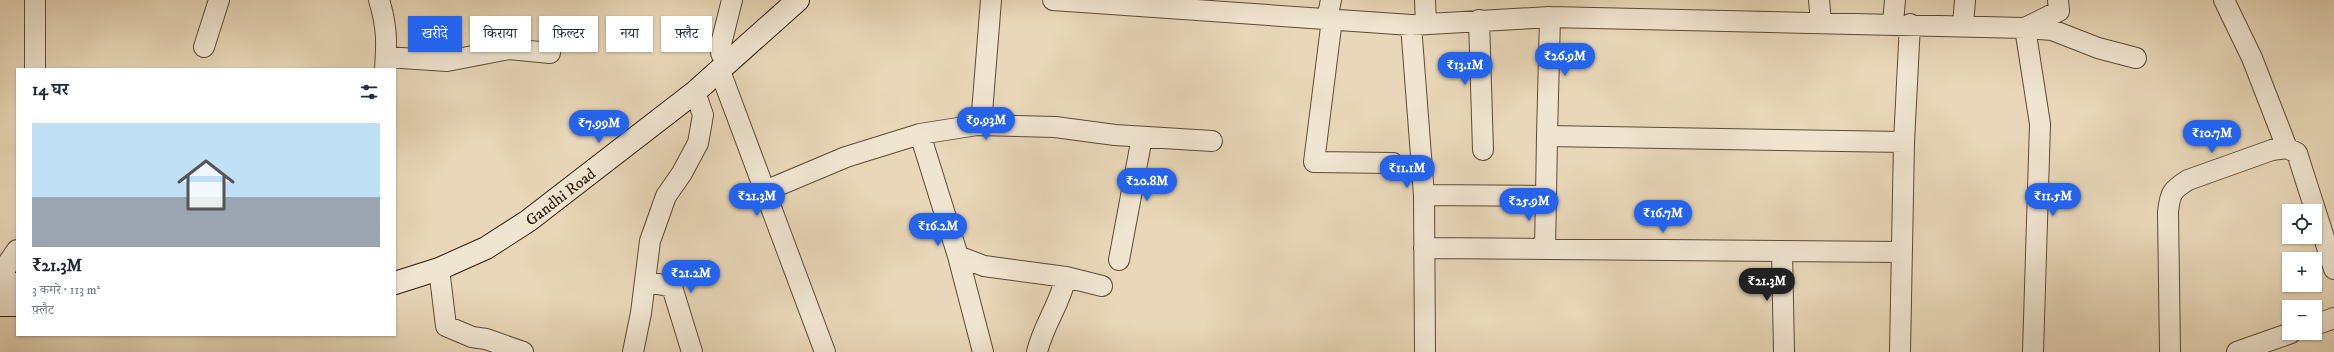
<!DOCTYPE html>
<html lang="hi">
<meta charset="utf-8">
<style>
:root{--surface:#fff;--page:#f6f6f7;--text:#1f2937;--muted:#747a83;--accent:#2563eb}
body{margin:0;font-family:"IM FELL DW Pica","Noto Serif Devanagari",serif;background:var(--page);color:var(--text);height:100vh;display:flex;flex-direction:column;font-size:15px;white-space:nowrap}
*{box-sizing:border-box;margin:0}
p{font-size:13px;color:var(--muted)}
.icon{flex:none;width:22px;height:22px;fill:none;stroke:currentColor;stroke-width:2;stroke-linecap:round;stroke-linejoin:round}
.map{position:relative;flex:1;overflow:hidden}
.drawer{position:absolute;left:16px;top:68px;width:380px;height:268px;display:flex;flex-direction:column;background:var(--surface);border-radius:0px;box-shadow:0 1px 3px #0004}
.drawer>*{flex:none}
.top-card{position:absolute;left:408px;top:16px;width:380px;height:36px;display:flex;gap:8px}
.buttons{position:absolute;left:2282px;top:204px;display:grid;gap:8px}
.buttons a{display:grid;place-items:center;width:40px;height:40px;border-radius:0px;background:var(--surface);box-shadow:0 1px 3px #0004;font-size:20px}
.price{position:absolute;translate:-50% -34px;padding:0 9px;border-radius:14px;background:var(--accent);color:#fff;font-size:13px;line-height:26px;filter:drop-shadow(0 1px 2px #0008)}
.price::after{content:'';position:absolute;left:50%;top:24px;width:12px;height:9px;margin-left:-6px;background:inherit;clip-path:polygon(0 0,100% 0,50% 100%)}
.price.current{background:#222;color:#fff}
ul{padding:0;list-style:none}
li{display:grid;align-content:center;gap:8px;height:212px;padding:0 16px}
li span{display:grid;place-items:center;height:124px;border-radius:0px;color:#555}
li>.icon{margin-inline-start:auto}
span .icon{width:72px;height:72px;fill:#fffc;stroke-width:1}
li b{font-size:17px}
h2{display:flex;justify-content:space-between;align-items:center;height:48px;padding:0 16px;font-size:17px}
.chip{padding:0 14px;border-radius:0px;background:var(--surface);box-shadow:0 1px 3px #0004;font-size:14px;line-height:36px}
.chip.current{background:var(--accent);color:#fff}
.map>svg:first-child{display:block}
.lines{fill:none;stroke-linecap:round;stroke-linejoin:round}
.minor-casing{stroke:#5d4b34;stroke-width:22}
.secondary-casing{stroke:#2f1c08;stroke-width:24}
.minor{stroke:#f0e5d1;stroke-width:20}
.secondary{stroke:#f0e5d1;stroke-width:22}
.labels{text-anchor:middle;stroke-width:3.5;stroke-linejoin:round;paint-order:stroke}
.street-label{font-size:16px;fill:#2f1c08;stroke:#f0e5d1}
</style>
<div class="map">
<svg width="2334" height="352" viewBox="0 0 2334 352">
<rect width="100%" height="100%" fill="#e8d7b8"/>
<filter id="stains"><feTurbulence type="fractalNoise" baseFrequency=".005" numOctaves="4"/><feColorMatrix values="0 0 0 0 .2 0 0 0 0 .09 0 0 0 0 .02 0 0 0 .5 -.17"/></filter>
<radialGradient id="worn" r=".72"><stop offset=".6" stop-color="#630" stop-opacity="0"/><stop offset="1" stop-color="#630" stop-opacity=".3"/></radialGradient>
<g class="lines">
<defs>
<path id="minor" d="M 35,0 L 35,69
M 379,0 C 387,26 387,42 385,69
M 1053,0 L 1411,25 L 1550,17 L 2025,28 L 2052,30 L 2098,48 L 2136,58
M 1425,0 L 1426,24
M 1819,0 L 1821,22
M 2224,0 L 2252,58 L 2287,148
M 1327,19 L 1331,0
M 1332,19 L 1314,162 L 1393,163
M 1479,20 L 1483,150
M 1893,23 L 1895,0
M 1411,25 L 1424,195 L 1425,352
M 1963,25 L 1965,0
M 204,47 L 219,0
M 386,57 L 447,61 L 509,49 L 550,53
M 727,64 L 721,53 L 721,44 L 732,0
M 720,71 L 825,352
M 981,125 L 991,0
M 920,134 L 958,256 L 983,352
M 1547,136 L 1550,17
M 765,191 L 846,157 L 920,134 L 977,125 L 1055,127 L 1115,135 L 1212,141
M 1424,195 L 1546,196 L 1547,136 L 1904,142
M 1424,248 L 1902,252
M 1545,248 L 1546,196
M 1782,251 L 1784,352
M 958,256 L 984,266 L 1066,277 L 1102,286
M 1119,260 L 1142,137
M 439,269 L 446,326 L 472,337 L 486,339 L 523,352
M 645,281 L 672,287 L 692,352
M 0,284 L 8,263 L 17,250
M 2315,325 L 2334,318
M 633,352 L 641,313 L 650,241 L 666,196 L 682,173 L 698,143 L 703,115 L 695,92
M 1037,352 C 1043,326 1060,304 1066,277
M 1900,352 L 1904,142 L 1910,24
M 2033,352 L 2040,124 L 2025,28 L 2059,11 L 2058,0
M 2170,352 L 2168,212 C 2170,193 2172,190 2188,180 L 2272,150 L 2287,148 L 2297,153 L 2334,269
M 2237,352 L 2291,333"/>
<g id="secondary">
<path id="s1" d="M 395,283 L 439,269 L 486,248 L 528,221 L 695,92 L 798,0"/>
<path d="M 0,284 L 17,284"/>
<path d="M 0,305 L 17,305"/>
</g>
</defs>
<use href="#minor" class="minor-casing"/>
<use href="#secondary" class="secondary-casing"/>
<use href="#minor" class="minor"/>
<use href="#secondary" class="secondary"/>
</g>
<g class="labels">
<g class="street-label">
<text dy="6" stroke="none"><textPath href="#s1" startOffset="188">Gandhi Road</textPath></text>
</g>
</g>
<rect width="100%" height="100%" filter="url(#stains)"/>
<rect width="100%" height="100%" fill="url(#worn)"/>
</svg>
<div class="buttons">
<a><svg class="icon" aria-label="locate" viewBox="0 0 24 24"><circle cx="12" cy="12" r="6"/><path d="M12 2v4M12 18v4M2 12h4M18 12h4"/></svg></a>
<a>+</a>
<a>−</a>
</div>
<b class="price" style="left:1565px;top:77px">₹26.9M</b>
<b class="price" style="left:1465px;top:86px">₹13.1M</b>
<b class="price" style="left:986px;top:141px">₹9.93M</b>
<b class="price" style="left:599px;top:144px">₹7.99M</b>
<b class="price" style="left:2212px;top:154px">₹10.7M</b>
<b class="price" style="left:1407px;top:189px">₹11.1M</b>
<b class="price" style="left:1147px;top:202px">₹20.8M</b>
<b class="price" style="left:757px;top:217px">₹21.3M</b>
<b class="price" style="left:2053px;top:217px">₹11.5M</b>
<b class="price" style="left:1529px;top:222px">₹25.9M</b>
<b class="price" style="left:1663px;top:234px">₹16.7M</b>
<b class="price" style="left:938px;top:247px">₹16.2M</b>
<b class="price" style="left:691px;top:294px">₹21.2M</b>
<b class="price current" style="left:1767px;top:302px">₹21.3M</b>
<div class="top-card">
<a class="chip current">खरीदें</a>
<a class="chip">किराया</a>
<a class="chip">फ़िल्टर</a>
<a class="chip">नया</a>
<a class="chip">फ़्लैट</a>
</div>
<section class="drawer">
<h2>14 घर<svg class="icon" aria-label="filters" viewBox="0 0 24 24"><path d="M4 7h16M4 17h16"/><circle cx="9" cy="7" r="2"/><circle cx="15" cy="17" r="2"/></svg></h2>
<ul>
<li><span style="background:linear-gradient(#bfe0f5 60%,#9aa5b1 0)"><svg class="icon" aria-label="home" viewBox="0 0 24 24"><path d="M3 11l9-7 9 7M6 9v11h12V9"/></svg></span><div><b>₹21.3M</b><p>3 कमरे · 113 m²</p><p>फ़्लैट</p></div></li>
</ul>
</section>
</div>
